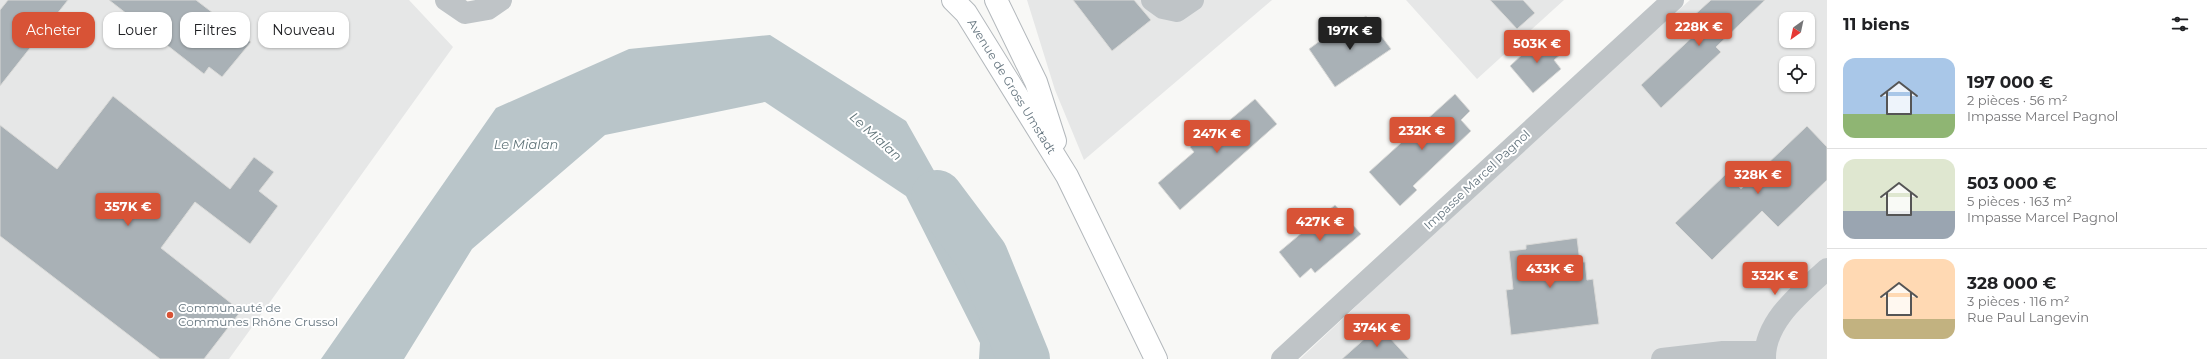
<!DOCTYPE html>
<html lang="fr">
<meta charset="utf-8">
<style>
:root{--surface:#fff;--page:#f6f6f6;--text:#202124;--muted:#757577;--line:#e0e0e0;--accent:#d85336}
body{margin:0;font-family:Montserrat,sans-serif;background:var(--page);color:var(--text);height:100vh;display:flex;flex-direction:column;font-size:15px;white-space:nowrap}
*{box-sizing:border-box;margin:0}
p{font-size:13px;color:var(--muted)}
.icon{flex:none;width:22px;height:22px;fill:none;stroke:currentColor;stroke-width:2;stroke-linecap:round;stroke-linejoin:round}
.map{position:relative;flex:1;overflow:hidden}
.side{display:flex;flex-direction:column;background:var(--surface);width:380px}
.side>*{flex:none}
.top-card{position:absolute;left:12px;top:12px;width:380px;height:36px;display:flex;gap:8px}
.needle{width:26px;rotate:213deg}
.tools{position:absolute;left:1779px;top:12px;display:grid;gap:8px}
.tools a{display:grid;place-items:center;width:36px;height:36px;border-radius:8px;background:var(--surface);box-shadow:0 1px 3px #0004;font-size:20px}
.price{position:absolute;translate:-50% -34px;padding:0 9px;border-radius:4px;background:var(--accent);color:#fff;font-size:13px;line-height:26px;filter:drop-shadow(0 1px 2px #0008)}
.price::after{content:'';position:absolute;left:50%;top:24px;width:12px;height:9px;margin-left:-6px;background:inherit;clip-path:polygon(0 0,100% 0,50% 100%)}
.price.on{background:#222;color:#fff}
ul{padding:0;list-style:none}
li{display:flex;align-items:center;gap:12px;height:100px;padding:0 16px}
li+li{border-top:1px solid var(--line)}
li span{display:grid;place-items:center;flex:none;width:112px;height:80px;border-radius:12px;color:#555}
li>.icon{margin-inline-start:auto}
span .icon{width:48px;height:48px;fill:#fffc;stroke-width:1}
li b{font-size:17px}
h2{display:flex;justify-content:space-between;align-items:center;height:48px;padding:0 16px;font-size:17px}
.tag{padding:0 14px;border-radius:12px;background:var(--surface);box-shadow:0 1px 3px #0004;font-size:14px;line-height:36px}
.tag.on{background:var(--accent);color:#fff}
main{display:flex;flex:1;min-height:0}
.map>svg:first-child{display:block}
.built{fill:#e6e7e7;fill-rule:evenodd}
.water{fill:#b9c5c9}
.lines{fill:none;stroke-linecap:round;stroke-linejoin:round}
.river{stroke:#b9c5c9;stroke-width:52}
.building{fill:#a9b1b6;stroke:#dadad8}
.major-casing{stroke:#b3b8bc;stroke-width:24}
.minor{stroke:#bfc4c7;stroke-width:22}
.major{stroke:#fff;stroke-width:22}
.poi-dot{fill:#d85336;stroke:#fff;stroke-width:1.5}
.labels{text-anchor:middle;stroke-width:4;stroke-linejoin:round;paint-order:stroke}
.street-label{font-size:12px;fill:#65757f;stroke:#fff}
.poi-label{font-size:12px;fill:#65757f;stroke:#fff;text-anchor:start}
.water-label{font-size:13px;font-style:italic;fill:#607479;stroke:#fff}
</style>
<main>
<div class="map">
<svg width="1827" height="359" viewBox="0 0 1827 359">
<rect width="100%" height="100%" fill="#f8f8f6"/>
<path class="built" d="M 0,0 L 409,0 L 453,47 L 229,359 L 0,359 Z
M 1027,0 L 1272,0 L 1084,160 L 1055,90 Z
M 1406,0 L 1564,0 L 1477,79 Z
M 1690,0 L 1827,0 L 1827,359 L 1300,359 L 1539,134 ZM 1786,19 L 1808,19 L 1808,41 L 1786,41 ZM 1786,63 L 1808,63 L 1808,85 L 1786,85 Z"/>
<path class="water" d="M 770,35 L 906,121 L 1040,359 L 979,359 L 980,343 L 906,196 L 765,102 L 605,135 L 472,249 L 404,359 L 321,359 L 496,108 L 629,49 Z"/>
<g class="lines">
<path class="river" d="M 937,196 L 982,256 L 1024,359"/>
</g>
<path class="building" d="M 8,0 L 68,0 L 0,86 L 0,10 Z
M 109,0 L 196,0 L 251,42 L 222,77 L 209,67 L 204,74 Z
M 1073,0 L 1134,0 L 1151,20 L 1112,51 Z
M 1490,0 L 1523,0 L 1535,13 L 1517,29 Z
M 1711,0 L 1765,0 L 1716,47 L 1721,52 L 1661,108 L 1641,85 L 1700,30 L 1690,19 Z
M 1366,16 L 1391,49 L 1335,87 L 1309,49 L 1328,35 L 1332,40 Z
M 1543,35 L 1561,54 L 1554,60 L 1561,69 L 1533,93 L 1510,66 Z
M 1455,94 L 1470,111 L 1461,120 L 1471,131 L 1413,186 L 1417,190 L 1400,206 L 1369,172 Z
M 113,96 L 230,189 L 254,157 L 274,172 L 259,191 L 278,206 L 250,244 L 195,202 L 161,248 L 241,311 L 204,359 L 160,359 L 0,236 L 0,125 L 57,169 Z
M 1255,99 L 1277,124 L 1180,210 L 1158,183 L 1194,152 L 1190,147 L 1209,130 L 1213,134 Z
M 1807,126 L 1827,147 L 1827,180 L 1778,227 L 1762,211 L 1712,260 L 1675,223 L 1727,173 L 1741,189 Z
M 1335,205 L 1361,234 L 1315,273 L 1311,268 L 1300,278 L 1279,252 Z
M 1577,238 L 1580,262 L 1585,262 L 1587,280 L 1593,279 L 1599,324 L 1511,335 L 1506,290 L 1513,289 L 1509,251 L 1526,249 L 1526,245 Z
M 1379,326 L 1409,359 L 1342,359 Z"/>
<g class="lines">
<defs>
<g id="major">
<path id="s1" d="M 953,0 L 966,13 L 1067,176 L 1156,359"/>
<path d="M 996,0 L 1036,82 L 1055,141"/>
</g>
</defs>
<use href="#major" class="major-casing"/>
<path class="minor" d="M 446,0 L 465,13 L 488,9 L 501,0
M 1152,0 L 1163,8 L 1177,11 L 1193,0
M 1282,359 L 1673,0
M 1662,359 L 1723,352 L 1765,352
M 1765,359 C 1764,321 1802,292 1827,269"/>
<use href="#major" class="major"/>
</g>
<circle class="poi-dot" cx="170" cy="315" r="4"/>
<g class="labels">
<g class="street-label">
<text dy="4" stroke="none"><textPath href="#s1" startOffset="105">Avenue de Gross Umstadt</textPath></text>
<text transform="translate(1477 180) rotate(-43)" y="4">Impasse Marcel Pagnol</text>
</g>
<g class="poi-label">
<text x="178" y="312">Communauté de<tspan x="178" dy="14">Communes Rhône Crussol</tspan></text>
</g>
<g class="water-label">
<text transform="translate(876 136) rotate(42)" y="5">Le Mialan</text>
<text x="526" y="149">Le Mialan</text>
</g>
</g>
</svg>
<div class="tools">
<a><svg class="needle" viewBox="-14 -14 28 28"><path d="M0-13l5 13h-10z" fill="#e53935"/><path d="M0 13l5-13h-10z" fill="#757577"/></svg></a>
<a><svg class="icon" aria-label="locate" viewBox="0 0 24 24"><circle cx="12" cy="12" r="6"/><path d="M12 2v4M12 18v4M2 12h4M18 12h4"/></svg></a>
</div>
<b class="price" style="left:1699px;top:47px">228K €</b>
<b class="price on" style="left:1350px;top:51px">197K €</b>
<b class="price" style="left:1537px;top:64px">503K €</b>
<b class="price" style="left:1422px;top:151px">232K €</b>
<b class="price" style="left:1217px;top:154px">247K €</b>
<b class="price" style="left:1758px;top:195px">328K €</b>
<b class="price" style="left:128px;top:227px">357K €</b>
<b class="price" style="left:1320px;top:242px">427K €</b>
<b class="price" style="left:1550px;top:289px">433K €</b>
<b class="price" style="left:1775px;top:296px">332K €</b>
<b class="price" style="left:1377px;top:348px">374K €</b>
<div class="top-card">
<a class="tag on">Acheter</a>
<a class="tag">Louer</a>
<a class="tag">Filtres</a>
<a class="tag">Nouveau</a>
</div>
</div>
<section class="side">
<h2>11 biens<svg class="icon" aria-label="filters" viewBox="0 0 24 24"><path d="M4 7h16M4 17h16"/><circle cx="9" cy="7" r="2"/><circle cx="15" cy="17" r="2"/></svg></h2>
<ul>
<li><span style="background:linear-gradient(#a9c7e8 70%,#8fb573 0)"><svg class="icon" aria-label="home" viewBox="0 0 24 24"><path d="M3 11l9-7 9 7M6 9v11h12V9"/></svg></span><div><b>197 000 €</b><p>2 pièces · 56 m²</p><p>Impasse Marcel Pagnol</p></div></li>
<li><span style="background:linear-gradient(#dfe7d0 65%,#9aa5b1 0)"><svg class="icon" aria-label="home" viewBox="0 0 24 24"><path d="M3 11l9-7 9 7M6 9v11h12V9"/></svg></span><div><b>503 000 €</b><p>5 pièces · 163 m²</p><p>Impasse Marcel Pagnol</p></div></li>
<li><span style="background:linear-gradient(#ffd9b3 75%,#c2b280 0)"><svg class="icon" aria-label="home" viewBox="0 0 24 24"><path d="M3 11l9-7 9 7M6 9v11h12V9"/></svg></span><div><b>328 000 €</b><p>3 pièces · 116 m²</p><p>Rue Paul Langevin</p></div></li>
</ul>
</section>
</main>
